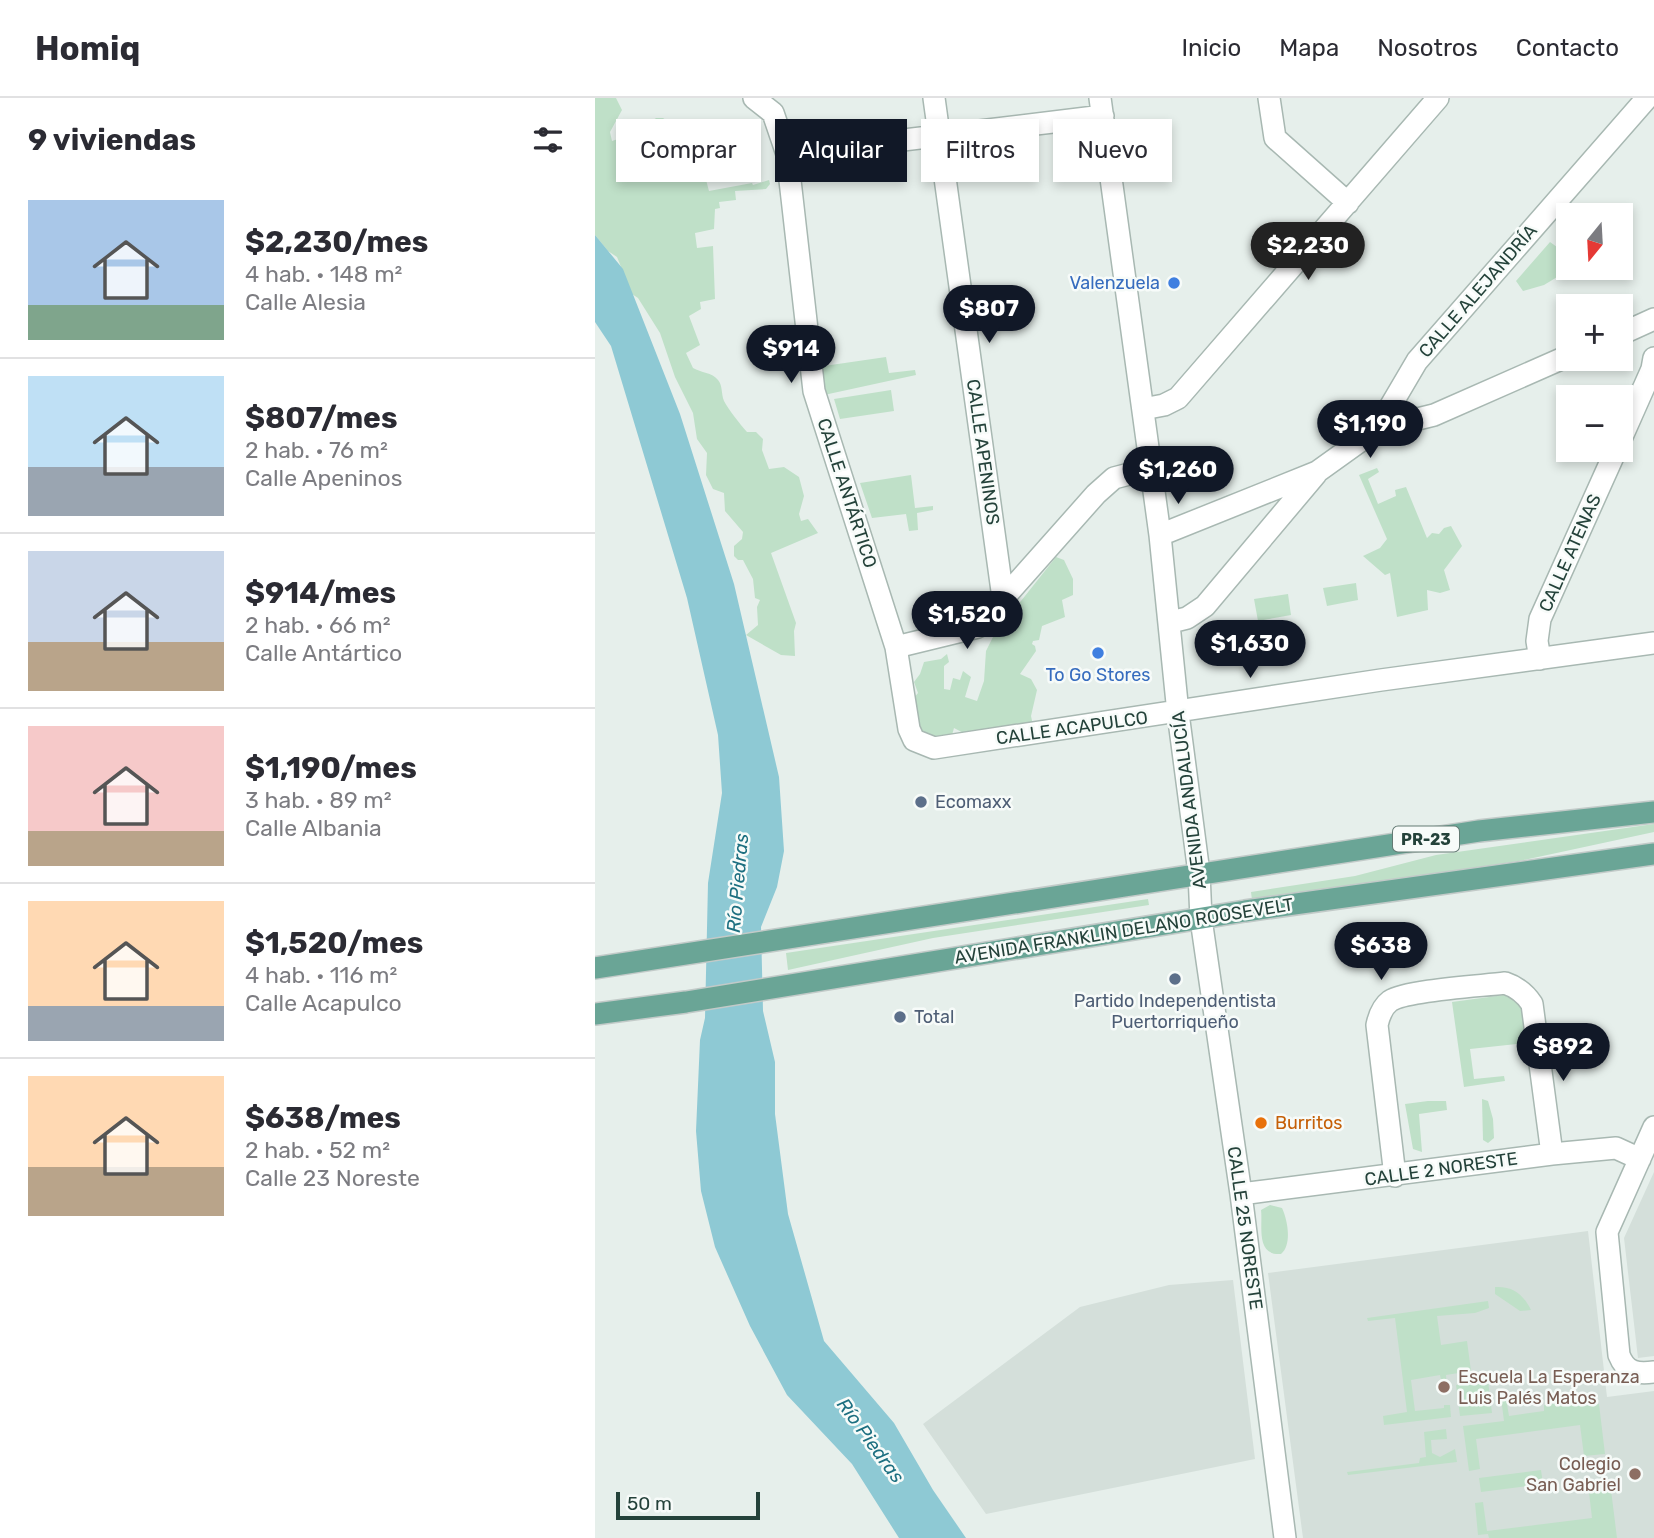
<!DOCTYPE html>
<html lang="es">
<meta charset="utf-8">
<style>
:root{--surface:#fff;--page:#f2f2f3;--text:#2b2b33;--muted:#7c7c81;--line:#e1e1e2;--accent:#111827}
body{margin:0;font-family:Rubik,sans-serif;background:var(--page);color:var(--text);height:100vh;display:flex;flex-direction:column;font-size:26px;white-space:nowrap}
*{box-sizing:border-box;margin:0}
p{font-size:23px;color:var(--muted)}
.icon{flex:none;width:38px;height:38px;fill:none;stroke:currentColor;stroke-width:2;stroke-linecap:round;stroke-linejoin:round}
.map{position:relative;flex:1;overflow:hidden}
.sheet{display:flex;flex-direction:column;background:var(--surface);width:595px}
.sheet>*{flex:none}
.guide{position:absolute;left:21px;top:21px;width:665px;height:63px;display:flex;gap:14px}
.needle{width:46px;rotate:198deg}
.fabs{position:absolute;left:961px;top:105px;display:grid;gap:14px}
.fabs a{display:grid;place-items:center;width:77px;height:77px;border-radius:0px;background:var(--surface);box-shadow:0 4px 10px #0003;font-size:35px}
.scale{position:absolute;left:21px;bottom:18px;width:144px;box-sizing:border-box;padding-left:7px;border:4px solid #24423a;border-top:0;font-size:19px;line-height:24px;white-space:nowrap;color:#24423a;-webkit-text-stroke:5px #f7fbf9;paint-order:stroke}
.price{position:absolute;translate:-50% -60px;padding:0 16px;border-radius:24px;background:var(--accent);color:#fff;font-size:23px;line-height:46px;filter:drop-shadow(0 2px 4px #0008)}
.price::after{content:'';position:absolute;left:50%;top:42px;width:21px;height:16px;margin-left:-10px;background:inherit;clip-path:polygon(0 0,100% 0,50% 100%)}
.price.active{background:#222;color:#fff}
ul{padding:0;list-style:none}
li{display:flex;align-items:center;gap:21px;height:175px;padding:0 28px}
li+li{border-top:2px solid var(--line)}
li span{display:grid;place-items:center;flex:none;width:196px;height:140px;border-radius:0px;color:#555}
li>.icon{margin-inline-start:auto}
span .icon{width:84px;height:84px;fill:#fffc;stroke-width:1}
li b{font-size:30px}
h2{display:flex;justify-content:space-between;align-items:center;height:84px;padding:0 28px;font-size:30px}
.tag{padding:0 24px;border-radius:0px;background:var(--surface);box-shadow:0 4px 10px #0003;font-size:24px;line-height:63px}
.tag.active{background:var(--accent);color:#fff}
header{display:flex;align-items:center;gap:42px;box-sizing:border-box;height:98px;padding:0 35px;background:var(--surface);border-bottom:2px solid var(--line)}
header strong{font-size:33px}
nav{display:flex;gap:38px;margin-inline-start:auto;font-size:24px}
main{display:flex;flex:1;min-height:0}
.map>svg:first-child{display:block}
.built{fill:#d4dfda}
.green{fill:#bfe0c8}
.water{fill:#8ec9d4}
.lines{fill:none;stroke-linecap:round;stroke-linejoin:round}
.minor-casing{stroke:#a8b8b2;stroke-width:24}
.major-casing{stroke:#c2cac8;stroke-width:24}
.minor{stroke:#fff;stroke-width:21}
.major{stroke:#6aa596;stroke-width:21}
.shop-dot{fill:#3f7fe0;stroke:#f7fbf9;stroke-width:2.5}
.service-dot{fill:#5c6f8a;stroke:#f7fbf9;stroke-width:2.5}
.food-dot{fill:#e8710a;stroke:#f7fbf9;stroke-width:2.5}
.education-dot{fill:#8d6e63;stroke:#f7fbf9;stroke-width:2.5}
.labels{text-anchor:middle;stroke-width:5;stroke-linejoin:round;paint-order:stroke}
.shield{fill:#f7fbf9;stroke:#637a73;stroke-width:2}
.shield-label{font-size:16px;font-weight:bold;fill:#24423a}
.shop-label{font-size:18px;fill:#366cbe;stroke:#f7fbf9;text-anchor:end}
.street-label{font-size:18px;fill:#24423a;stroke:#f7fbf9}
.service-label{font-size:18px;fill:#4e5e75;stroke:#f7fbf9;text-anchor:start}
.food-label{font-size:18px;fill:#c56008;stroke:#f7fbf9;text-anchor:start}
.education-label{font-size:18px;fill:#785e54;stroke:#f7fbf9;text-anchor:start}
.water-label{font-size:19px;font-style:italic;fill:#1c6f80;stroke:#f7fbf9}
</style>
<header>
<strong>Homiq</strong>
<nav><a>Inicio</a><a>Mapa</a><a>Nosotros</a><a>Contacto</a></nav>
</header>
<main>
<section class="sheet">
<h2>9 viviendas<svg class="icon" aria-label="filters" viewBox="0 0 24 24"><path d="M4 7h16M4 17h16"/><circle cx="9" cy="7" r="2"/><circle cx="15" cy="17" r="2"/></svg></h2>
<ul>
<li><span style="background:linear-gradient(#a9c7e8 75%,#7fa58c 0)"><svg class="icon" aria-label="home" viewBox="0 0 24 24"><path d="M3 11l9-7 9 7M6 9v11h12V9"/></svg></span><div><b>$2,230/mes</b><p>4 hab. · 148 m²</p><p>Calle Alesia</p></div></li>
<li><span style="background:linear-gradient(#bfe0f5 65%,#9aa5b1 0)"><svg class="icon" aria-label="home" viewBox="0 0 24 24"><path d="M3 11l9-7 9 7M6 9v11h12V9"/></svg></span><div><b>$807/mes</b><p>2 hab. · 76 m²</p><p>Calle Apeninos</p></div></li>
<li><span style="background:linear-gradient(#c9d6e8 65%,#b9a48a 0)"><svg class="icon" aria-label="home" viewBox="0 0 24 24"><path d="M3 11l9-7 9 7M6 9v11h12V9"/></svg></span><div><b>$914/mes</b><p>2 hab. · 66 m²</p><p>Calle Antártico</p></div></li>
<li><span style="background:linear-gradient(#f6c9c9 75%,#b9a48a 0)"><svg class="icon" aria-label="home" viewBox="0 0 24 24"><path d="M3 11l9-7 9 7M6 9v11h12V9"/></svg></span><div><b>$1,190/mes</b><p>3 hab. · 89 m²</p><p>Calle Albania</p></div></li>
<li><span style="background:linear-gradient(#ffd9b3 75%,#9aa5b1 0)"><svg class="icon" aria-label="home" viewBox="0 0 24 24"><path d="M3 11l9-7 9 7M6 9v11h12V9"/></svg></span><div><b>$1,520/mes</b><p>4 hab. · 116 m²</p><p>Calle Acapulco</p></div></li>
<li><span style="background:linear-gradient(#ffd9b3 65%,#b9a48a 0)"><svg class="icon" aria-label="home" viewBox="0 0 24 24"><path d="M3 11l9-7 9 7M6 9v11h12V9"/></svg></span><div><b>$638/mes</b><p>2 hab. · 52 m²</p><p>Calle 23 Noreste</p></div></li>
</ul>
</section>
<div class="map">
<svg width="1059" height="1440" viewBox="0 0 1059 1440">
<rect width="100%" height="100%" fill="#e6efeb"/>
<path class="built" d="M 1059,1074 L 1059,1258 L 1043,1260 L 1029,1140 Z
M 993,1133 L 1012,1299 L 1059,1293 L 1059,1440 L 708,1440 L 673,1175 Z
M 638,1182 L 660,1361 L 391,1416 L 328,1326 L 485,1209 L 574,1187 Z"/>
<path class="green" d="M 0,0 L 21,0 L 27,12 L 15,34 L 17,43 L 26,40 L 32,42 L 61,20 L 68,20 L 85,32 L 75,49 L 70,49 L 71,53 L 88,48 L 101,36 L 126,56 L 141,37 L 158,27 L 164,36 L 166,55 L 106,63 L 114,93 L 157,85 L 158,87 L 174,82 L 175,86 L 171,91 L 140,93 L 141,102 L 124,104 L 125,110 L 120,111 L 119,131 L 100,135 L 102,150 L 118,148 L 120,201 L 105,204 L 106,211 L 94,218 L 105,247 L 91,255 L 98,270 C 106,275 117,274 123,282 C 128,288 126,296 129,303 C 133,311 145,326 152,334 L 161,334 L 168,341 L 167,352 L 174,371 L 189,369 L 204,379 L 209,398 L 204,416 L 206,423 L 213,421 L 223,435 L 176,455 L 201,525 L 199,533 L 200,558 L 186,557 L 151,537 L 163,527 L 162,509 L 165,502 L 160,500 L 158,481 L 148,462 L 143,462 L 139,458 L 139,448 L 147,441 L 148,434 L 130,413 L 129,395 L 118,391 L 111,377 L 112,355 L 102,341 L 98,315 L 80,279 L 65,235 L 43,200 L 37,196 L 22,159 L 13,153 L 0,137 Z
M 955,144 L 973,157 L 973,170 L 977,170 L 949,187 L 928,193 L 921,183 Z
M 291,259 L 294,275 L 320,272 L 321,277 L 229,297 L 225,271 L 229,268 Z
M 296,292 L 299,313 L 245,321 L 239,301 Z
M 782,370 L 784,374 L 773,381 L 783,406 L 801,398 L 800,392 L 811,389 L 832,440 L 837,435 L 844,436 L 849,430 L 856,428 L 867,448 L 849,472 L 855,492 L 845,495 L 832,492 L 833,512 L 802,519 L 795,475 L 790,477 L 768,458 L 785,450 L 792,441 L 764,377 Z
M 316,377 L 320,410 L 338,408 L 338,412 L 322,415 L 323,432 L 314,433 L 311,416 L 277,420 L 265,385 Z
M 461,459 L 469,462 L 478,481 L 478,497 L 467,502 L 470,519 L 447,528 L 444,542 L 438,543 L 437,546 L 440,548 L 441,553 L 425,576 L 436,581 L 442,592 L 436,618 L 438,627 L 378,640 L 359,630 L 357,637 L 340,644 L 323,637 L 317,602 L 323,595 L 319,584 L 325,576 L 329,564 L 346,561 L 352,556 L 354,564 L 349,568 L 349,591 L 355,592 L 358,580 L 365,582 L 368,573 L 376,579 L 370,599 L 382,603 L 389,583 L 391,553 L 399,537 Z
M 761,485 L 763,502 L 732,508 L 728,490 Z
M 693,496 L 696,517 L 663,523 L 659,501 Z
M 1059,726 L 1059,734 L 924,763 L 657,802 L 656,794 L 760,778 L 841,757 Z
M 553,801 L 554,807 L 338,840 L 193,872 L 191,855 Z
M 909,897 L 927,907 L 932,945 L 875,951 L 879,981 L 909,978 L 910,983 L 869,989 L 857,904 Z
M 887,1001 L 893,1003 L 898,1021 L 899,1040 L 893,1045 L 888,1042 Z
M 833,1003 L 851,1003 L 852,1012 L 824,1016 L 827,1054 L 818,1051 L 810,1006 Z
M 675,1107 L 687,1110 C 693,1123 697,1147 686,1156 C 660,1158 668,1127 666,1112 Z
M 900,1189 C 918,1188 928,1196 936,1212 L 925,1213 L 900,1196 Z
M 893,1203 L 894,1210 L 880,1215 L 842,1218 L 846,1247 L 872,1243 L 876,1273 L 851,1277 L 852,1290 L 848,1291 L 845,1277 L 816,1282 L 820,1313 L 849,1310 L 849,1307 L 855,1307 L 856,1319 L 789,1327 L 788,1318 L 812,1314 L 800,1220 L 773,1223 L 772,1220 Z
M 893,1283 L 897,1315 L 865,1318 L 861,1287 Z
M 915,1297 L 916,1305 L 912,1306 L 914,1318 L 949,1313 L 949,1307 L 985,1302 L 986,1308 L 1004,1306 L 1010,1356 L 989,1358 L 985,1327 L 881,1341 L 885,1371 L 874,1373 L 868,1328 L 909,1323 L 906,1300 Z
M 851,1331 L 852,1341 L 836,1342 L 837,1355 L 845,1359 L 860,1351 L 862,1364 L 753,1377 L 752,1374 L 824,1365 L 825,1360 L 831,1359 L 829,1334 Z
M 946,1372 L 948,1386 L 886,1394 L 884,1380 Z
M 1015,1384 L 1022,1440 L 894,1440 L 893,1436 L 883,1437 L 880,1405 L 888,1404 L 892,1433 L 997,1420 L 993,1386 Z"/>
<path class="water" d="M 0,137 L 28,171 L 85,316 L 139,486 L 184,679 L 189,753 L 182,789 L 166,829 L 168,913 L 180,964 L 180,1016 L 193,1116 L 229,1243 L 299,1325 L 338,1392 L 371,1440 L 304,1440 L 257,1366 L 192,1297 L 155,1228 L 120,1149 L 106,1093 L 101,1033 L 105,942 L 110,920 L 113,785 L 127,695 L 123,637 L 92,500 L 16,248 L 0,224 Z"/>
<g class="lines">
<defs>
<path id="minor" d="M 159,0 L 178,15 L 192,56 L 219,293 L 301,549 L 314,631 L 319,642 L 339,650 L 786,582 L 1059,545
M 339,0 L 408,500
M 505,0 L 565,437 L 583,615 L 604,775 L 606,821 L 646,1096 L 690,1440
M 674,0 L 680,40 L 753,105
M 192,56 L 508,18
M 1026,236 L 1059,221
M 548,311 L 569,307 L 583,300 L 843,0
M 782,331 L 822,263 L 1052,0
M 1026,341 L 1057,271 L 1059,260
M 565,437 L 722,374 L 782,331 L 839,317 L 973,258
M 576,524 L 592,520 L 610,508 L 721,376
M 301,549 L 383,529 L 501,396 L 519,380 L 557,370
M 945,561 L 942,543 L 945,521 L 1021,352
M 1059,1029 L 1012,1134 L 1024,1257 C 1031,1275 1042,1276 1059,1274
M 800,1078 L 782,927 C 784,918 787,909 795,903 C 812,892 887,888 910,885 C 922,889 930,895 937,906 L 957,1056
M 646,1096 L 957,1056 L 1021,1050 L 1045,1061"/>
<path id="major" d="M 0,870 L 884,733 L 1059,714
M 0,916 L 91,904 L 650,813 L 1059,756"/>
</defs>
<use href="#minor" class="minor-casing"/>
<use href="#major" class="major-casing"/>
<use href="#minor" class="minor"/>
<use href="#major" class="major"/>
</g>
<g class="shop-dot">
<circle cx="579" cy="185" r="7"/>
<circle cx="503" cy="555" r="7"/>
</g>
<g class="service-dot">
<circle cx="326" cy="704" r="7"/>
<circle cx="580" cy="881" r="7"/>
<circle cx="305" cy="919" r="7"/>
</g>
<circle class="food-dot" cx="666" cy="1025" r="7"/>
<g class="education-dot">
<circle cx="849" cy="1289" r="7"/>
<circle cx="1040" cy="1376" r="7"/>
</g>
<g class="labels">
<rect class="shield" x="798" y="728.5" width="66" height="25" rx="5"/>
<g class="shield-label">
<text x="831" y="747">PR-23</text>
</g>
<g class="shop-label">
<text x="565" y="191">Valenzuela</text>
<text x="503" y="583" text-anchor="middle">To Go Stores</text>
</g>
<g class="street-label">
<text transform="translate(883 193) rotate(-49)" y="6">CALLE ALEJANDRÍA</text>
<text transform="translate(388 354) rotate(82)" y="6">CALLE APENINOS</text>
<text transform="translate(252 395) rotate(72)" y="6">CALLE ANTÁRTICO</text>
<text transform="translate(975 455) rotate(-66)" y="6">CALLE ATENAS</text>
<text transform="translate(477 630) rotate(-8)" y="6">CALLE ACAPULCO</text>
<text transform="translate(594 702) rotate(-97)" y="6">AVENIDA ANDALUCÍA</text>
<text transform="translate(529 833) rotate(-9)" y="6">AVENIDA FRANKLIN DELANO ROOSEVELT</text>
<text transform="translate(846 1071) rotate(-8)" y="6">CALLE 2 NORESTE</text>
<text transform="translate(650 1130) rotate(82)" y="6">CALLE 25 NORESTE</text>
</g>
<g class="service-label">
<text x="340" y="710">Ecomaxx</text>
<text x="580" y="909" text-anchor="middle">Partido Independentista<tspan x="580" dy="21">Puertorriqueño</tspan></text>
<text x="319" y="925">Total</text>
</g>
<g class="food-label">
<text x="680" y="1031">Burritos</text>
</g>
<g class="education-label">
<text x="863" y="1285">Escuela La Esperanza<tspan x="863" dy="21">Luis Palés Matos</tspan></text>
<text x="1026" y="1372" text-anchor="end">Colegio<tspan x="1026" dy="21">San Gabriel</tspan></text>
</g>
<g class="water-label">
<text transform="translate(142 785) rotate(-85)" y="7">Río Piedras</text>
<text transform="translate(276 1342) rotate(54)" y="7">Río Piedras</text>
</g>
</g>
</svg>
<div class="fabs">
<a><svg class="needle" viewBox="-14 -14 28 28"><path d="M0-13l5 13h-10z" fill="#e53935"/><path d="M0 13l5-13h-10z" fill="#7c7c81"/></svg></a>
<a>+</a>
<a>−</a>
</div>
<div class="scale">50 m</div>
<b class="price active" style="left:713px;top:184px">$2,230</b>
<b class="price" style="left:394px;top:247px">$807</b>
<b class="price" style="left:196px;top:287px">$914</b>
<b class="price" style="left:775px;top:362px">$1,190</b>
<b class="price" style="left:583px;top:408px">$1,260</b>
<b class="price" style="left:372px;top:553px">$1,520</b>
<b class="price" style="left:655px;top:582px">$1,630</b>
<b class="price" style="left:786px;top:884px">$638</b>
<b class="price" style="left:968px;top:985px">$892</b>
<div class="guide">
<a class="tag">Comprar</a>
<a class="tag active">Alquilar</a>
<a class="tag">Filtros</a>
<a class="tag">Nuevo</a>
</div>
</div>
</main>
